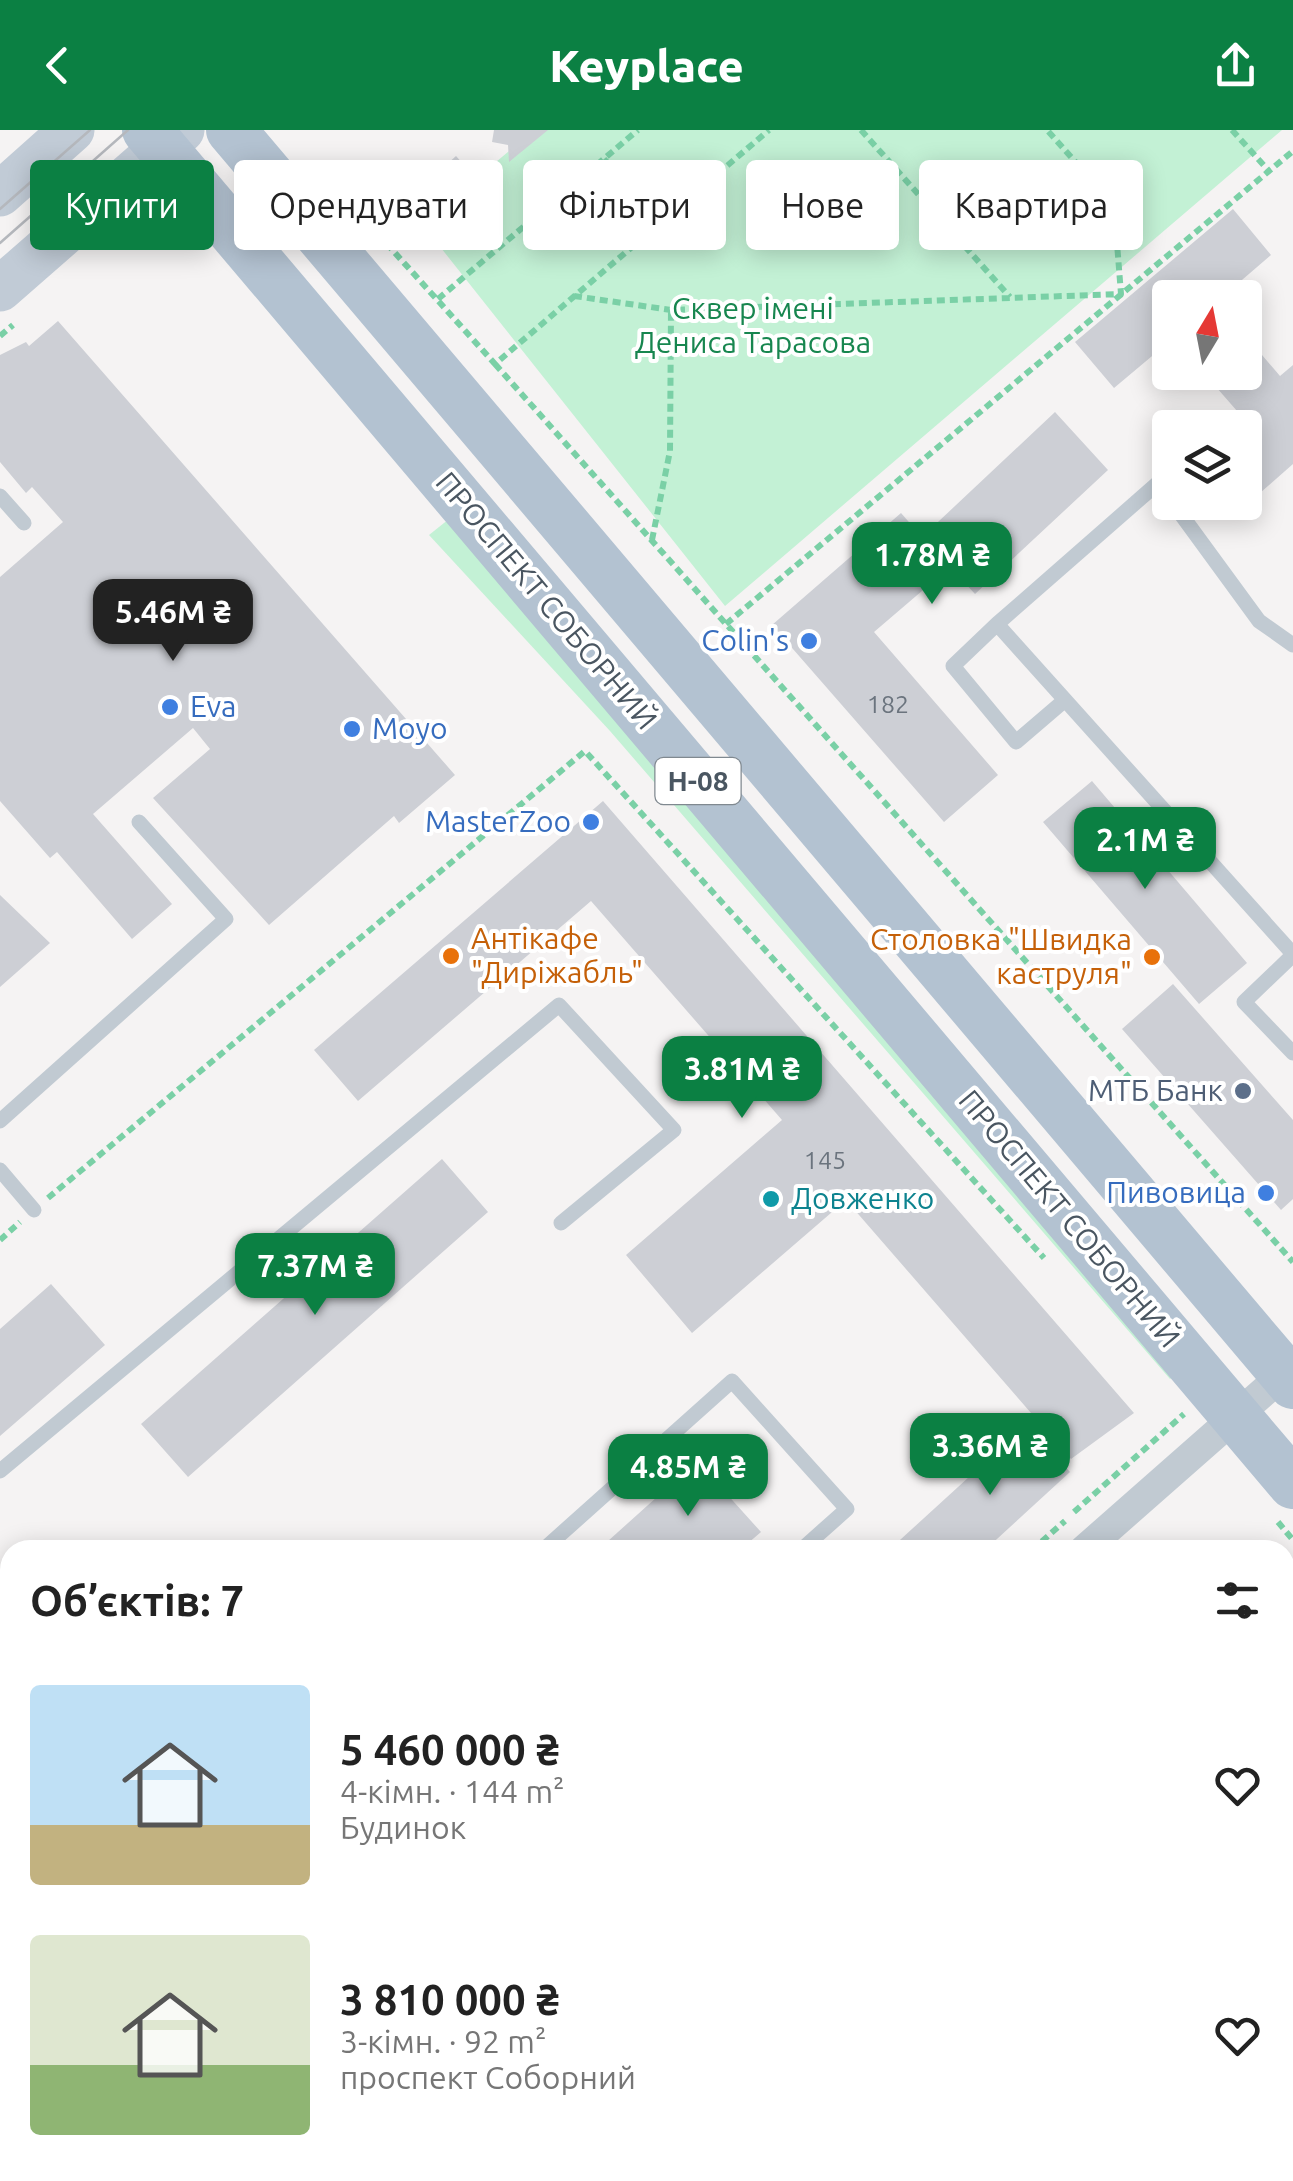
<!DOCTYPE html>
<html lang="uk">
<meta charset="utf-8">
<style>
:root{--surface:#fff;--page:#f2f2f2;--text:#222;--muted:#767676;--accent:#0b8043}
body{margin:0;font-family:Ubuntu,sans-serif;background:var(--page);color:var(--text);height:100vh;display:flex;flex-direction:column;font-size:38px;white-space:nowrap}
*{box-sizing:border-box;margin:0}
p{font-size:32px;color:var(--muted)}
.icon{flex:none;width:55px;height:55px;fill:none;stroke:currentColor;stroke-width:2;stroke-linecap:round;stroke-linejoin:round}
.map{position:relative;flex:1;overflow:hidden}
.details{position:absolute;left:0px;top:1410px;width:1295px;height:642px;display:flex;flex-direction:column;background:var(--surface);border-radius:30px 30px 0 0;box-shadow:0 5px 25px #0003}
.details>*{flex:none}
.top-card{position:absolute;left:30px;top:30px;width:1235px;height:90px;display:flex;gap:20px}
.needle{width:65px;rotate:10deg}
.buttons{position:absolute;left:1152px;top:150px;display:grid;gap:20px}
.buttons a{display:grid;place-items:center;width:110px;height:110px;border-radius:10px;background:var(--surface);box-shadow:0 5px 25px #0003;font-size:50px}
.price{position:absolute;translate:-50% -85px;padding:0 22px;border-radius:20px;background:var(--accent);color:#fff;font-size:32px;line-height:65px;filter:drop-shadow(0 2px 5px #0008)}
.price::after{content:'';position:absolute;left:50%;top:60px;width:30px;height:22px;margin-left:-15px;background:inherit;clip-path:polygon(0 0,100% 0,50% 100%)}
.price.current{background:#222;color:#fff}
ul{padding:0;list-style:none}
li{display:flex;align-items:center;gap:30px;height:250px;padding:0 30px}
li span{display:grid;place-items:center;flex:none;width:280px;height:200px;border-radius:10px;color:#555}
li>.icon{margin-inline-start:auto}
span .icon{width:120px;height:120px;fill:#fffc;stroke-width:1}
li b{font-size:42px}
h2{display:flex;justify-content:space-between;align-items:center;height:120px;padding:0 30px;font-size:42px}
.tag{padding:0 35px;border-radius:10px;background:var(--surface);box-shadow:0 5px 25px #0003;font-size:35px;line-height:90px}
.tag.current{background:var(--accent);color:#fff}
header{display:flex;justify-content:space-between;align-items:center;height:130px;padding:0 30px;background:var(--accent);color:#fff;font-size:45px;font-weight:800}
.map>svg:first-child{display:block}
.education{fill:#e6e4e5}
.green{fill:#c3f1d5}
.building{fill:#cdcfd5}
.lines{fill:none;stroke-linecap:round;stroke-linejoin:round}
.path{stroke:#7ad0a6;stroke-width:6;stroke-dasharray:8 5;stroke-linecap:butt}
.lane{stroke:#c1cad2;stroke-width:15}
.street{stroke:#c1cad2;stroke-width:30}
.secondary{stroke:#c1cbd6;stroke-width:45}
.primary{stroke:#b3c2d1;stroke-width:50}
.tram{stroke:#b5b8bd;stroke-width:2.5}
.shop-dot{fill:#3f7fe0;stroke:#fff;stroke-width:4}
.food-dot{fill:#e8710a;stroke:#fff;stroke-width:4}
.service-dot{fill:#5c6f8a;stroke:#fff;stroke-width:4}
.culture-dot{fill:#0f9aa8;stroke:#fff;stroke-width:4}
.labels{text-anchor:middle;stroke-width:8;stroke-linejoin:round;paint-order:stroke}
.number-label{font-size:25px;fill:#6b747e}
.shield{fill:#fff;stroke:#808990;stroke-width:2.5}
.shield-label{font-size:28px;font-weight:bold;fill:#4a5661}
.park-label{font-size:30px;fill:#17864f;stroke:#fff}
.street-label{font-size:30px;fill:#4a5661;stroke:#fff}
.shop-label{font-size:30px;fill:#366cbe;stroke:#fff;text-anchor:end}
.food-label{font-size:30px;fill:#c56008;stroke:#fff;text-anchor:start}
.service-label{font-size:30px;fill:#4e5e75;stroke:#fff;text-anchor:end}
.culture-label{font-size:30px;fill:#0d838f;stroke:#fff;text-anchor:start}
</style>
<header><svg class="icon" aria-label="back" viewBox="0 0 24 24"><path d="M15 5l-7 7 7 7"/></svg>Keyplace<svg class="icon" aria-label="share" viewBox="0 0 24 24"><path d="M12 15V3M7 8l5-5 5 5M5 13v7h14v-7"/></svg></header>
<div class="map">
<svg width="1293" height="2051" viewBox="0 0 1293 2051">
<rect width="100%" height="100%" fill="#f5f3f3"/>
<path class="education" d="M 1285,1726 L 1293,1734 L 1293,2027 L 1285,2034 Z
M 762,2043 L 1274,2043 L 1264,2051 L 769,2051 Z"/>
<path class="green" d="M 534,0 L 1282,0 L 725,476 L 422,94 Z
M 454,385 L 1183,1239 L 1170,1249 L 610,601 L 429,405 Z"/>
<path class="building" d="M 494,0 L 548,0 L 509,32 L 508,15 L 492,12 Z
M 456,26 L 496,70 L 455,106 L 415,63 Z
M 1233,79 L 1271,125 L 1221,168 L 1170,168 L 1170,211 L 1114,258 L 1075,212 Z
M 58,191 L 455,645 L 399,693 L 394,686 L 269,795 L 153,668 L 210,619 L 193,598 L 93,684 L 172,774 L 132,809 L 57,722 L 50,728 L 0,671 L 0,447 L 63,392 L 32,357 L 26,363 L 0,332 L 0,225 L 26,212 L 29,216 Z
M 1245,205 L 1280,246 L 1293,235 L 1293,334 L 1245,376 L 1245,298 L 1219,298 L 1237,281 L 1203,242 L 1245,242 Z
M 1055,282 L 1108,340 L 975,464 L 950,437 L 874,502 L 998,645 L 944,692 L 772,495 L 901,383 L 922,407 Z
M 1092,651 L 1247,833 L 1199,874 L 1043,692 Z
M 603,671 L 1134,1283 L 1071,1329 L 846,1070 L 692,1203 L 626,1125 L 782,990 L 591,771 L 358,971 L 314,920 Z
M 0,765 L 50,813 L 0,857 Z
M 1173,854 L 1293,990 L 1293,1069 L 1281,1080 L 1122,899 Z
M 442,1029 L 488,1082 L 188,1347 L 141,1294 Z
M 51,1154 L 105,1215 L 0,1306 L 0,1199 Z
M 1027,1294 L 1070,1342 L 985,1420 L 889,1420 Z
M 697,1331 L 761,1402 L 740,1420 L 598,1420 Z
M 1285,1458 L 1293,1467 L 1293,1585 L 1285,1576 Z
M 0,1556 L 10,1567 L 10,1591 L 0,1599 Z
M 585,2042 L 688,2042 L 678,2051 L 575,2051 Z
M 868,2042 L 921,2042 L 911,2051 L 875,2051 Z"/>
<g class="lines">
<path class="path" d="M 861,0 L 1010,167
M 1232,0 L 1269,41
M 604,29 L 662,92
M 369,94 L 495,234 L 769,0
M 574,166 L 671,180 L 1121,164 L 1114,75 L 1047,0
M 438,169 L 638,0
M 0,206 L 13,195
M 495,234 L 1293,1132
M 652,410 L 670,321 L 671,180
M 726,494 L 1293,21
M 48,1068 L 585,621 L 1044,1128
M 0,1110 L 20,1092
M 1074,1382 L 1184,1284
M 1278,1392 L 1293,1410
M 1032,1420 L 1065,1391
M 0,1748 L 10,1760
M 0,1936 L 10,1948
M 90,2042 L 97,2051
M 254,2042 L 262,2051
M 419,2051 L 428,2042"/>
<path class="lane" d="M 0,366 L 24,393
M 1170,370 L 1158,353 L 997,494 L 1293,824
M 1172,372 L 1259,491 L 1293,515
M 997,494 L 953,536 L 1016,612 L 1065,570
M 1293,825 L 1244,872 L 1293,923
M 0,991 L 226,789 L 139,692
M 0,1040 L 34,1080
M 0,1341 L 559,875 L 674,1000 L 561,1093
M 543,1420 L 732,1251 L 847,1379 L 801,1420
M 0,1498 L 10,1510
M 1285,1661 L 1293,1671
M 0,1699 L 10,1689
M 733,2042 L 741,2051"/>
<path class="street" d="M 1084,1420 L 1293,1236
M 368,2051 L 378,2042"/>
<path class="secondary" d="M 0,64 L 72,0
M 0,159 L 182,0
M 0,1836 L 10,1848
M 178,2042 L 185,2051"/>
<path class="primary" d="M 147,0 L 1293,1354
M 231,0 L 1293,1254"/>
<path class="tram" d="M 0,79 L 90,0
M 0,113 L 128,0
M 0,1870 L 10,1882
M 0,1890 L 10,1902
M 128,2042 L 136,2051"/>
</g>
<g class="shop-dot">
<circle cx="809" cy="511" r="10"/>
<circle cx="170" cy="577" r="10"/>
<circle cx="352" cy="599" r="10"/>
<circle cx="591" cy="692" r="10"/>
<circle cx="1266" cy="1063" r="10"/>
</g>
<g class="food-dot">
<circle cx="451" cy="826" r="10"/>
<circle cx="1152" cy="827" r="10"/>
</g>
<circle class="service-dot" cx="1243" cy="961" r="10"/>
<circle class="culture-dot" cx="771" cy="1069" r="10"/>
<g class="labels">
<g class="number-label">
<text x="888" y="583">182</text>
<text x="825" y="1039">145</text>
</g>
<rect class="shield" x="655.5" y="628" width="85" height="46" rx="8"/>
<g class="shield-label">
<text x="698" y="661">Н-08</text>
</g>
<g class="park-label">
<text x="753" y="189">Сквер імені<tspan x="753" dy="34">Дениса Тарасова</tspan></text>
</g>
<g class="street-label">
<text transform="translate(546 471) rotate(50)" y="10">ПРОСПЕКТ СОБОРНИЙ</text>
<text transform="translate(1069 1089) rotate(50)" y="10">ПРОСПЕКТ СОБОРНИЙ</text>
</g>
<g class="shop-label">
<text x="789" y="521">Colin's</text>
<text x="190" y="587" text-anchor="start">Eva</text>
<text x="372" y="609" text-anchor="start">Moyo</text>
<text x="571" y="702">MasterZoo</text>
<text x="1246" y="1073">Пивовица</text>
</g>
<g class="food-label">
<text x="471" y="819">Антiкафе<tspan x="471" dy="34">"Дирiжабль"</tspan></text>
<text x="1132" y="820" text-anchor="end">Столовка "Швидка<tspan x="1132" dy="34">каструля"</tspan></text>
</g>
<g class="service-label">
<text x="1223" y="971">МТБ Банк</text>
</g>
<g class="culture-label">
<text x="791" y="1079">Довженко</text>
</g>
</g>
</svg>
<div class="buttons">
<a><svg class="needle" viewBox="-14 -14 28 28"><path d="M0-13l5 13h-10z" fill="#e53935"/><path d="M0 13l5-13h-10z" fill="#767676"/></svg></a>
<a><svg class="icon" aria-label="layers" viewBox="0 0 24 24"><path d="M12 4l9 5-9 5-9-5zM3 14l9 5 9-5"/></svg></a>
</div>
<b class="price" style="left:932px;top:477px">1.78M ₴</b>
<b class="price current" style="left:173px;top:534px">5.46M ₴</b>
<b class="price" style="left:1145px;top:762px">2.1M ₴</b>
<b class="price" style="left:742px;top:991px">3.81M ₴</b>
<b class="price" style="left:315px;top:1188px">7.37M ₴</b>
<b class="price" style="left:990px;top:1368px">3.36M ₴</b>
<b class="price" style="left:688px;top:1389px">4.85M ₴</b>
<div class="top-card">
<a class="tag current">Купити</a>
<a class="tag">Орендувати</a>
<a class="tag">Фільтри</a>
<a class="tag">Нове</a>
<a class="tag">Квартира</a>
</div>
<section class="details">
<h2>Об’єктів: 7<svg class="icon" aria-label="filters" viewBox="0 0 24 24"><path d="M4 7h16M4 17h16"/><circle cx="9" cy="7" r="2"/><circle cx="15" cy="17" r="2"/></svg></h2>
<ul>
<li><span style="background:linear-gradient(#bfe0f5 70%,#c2b280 0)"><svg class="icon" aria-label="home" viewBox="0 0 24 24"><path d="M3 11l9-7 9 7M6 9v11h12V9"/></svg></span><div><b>5 460 000 ₴</b><p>4-кімн. · 144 m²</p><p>Будинок</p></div><svg class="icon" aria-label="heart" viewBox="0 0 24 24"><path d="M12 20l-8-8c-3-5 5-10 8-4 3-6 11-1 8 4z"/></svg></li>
<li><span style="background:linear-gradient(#dfe7d0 65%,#8fb573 0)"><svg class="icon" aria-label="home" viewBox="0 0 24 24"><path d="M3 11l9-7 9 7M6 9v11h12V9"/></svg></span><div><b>3 810 000 ₴</b><p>3-кімн. · 92 m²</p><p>проспект Соборний</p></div><svg class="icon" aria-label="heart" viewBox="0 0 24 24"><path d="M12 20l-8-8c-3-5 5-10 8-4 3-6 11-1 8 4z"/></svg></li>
</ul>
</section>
</div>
